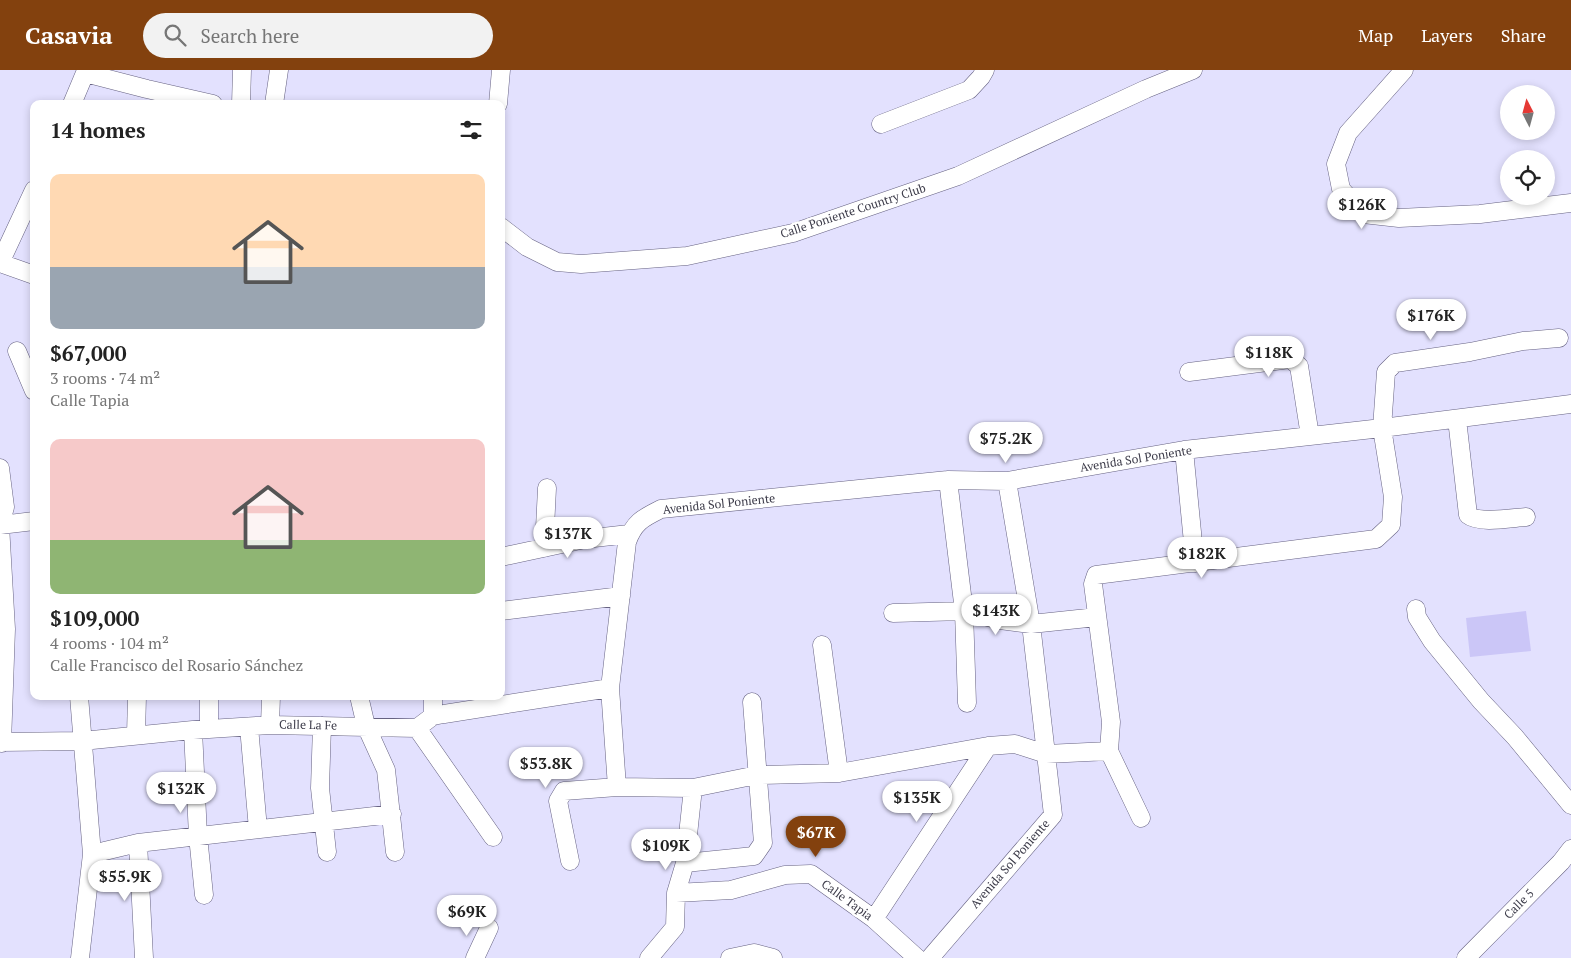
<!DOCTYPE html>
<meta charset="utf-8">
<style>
:root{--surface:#fff;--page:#f2f2f2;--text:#222;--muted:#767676;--accent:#83410e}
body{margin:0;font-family:"PT Serif",serif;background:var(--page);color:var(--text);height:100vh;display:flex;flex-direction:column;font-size:19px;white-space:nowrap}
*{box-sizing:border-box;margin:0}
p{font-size:16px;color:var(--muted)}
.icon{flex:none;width:28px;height:28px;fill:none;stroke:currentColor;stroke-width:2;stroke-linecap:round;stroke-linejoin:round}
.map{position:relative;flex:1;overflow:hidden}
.drawer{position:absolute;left:30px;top:30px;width:475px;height:600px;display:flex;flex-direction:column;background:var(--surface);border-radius:10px;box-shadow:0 2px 8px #0003}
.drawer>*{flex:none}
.needle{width:32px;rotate:354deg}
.fabs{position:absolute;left:1500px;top:15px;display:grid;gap:10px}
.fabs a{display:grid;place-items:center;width:55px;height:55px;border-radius:50%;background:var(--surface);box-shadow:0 2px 8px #0003;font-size:25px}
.price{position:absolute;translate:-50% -42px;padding:0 11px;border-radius:18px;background:#fff;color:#222;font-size:16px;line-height:32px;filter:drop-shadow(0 1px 2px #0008)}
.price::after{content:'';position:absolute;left:50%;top:30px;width:15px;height:11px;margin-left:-8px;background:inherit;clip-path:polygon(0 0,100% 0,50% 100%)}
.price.on{background:var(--accent);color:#fff}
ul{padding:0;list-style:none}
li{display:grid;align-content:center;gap:10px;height:265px;padding:0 20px}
li span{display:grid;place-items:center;height:155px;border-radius:10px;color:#555}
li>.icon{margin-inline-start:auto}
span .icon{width:90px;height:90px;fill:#fffc;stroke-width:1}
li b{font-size:21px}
h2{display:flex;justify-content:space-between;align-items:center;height:60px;padding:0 20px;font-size:21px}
header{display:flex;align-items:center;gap:30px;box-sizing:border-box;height:70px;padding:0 25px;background:var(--accent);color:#fff}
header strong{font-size:24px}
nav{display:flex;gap:28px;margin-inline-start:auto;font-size:18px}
.search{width:350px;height:45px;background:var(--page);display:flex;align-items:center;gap:12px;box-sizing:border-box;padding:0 18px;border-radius:28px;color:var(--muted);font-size:19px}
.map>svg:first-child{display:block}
.green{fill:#cbc6f7}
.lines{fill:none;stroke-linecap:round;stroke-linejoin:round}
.minor-casing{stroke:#666282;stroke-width:19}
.minor{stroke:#fff;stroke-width:18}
.labels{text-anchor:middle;stroke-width:5;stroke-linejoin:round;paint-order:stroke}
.street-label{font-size:12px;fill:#3c3b49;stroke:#fff}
</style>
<header>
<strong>Casavia</strong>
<div class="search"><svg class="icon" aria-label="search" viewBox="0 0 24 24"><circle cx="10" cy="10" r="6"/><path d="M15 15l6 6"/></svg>Search here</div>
<nav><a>Map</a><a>Layers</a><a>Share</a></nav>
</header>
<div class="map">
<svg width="1571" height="888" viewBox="0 0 1571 888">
<rect width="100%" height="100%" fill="#e3e1fe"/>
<path class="green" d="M 1526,541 L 1531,581 L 1470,587 L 1466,548 Z"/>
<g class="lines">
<defs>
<path id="minor" d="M 1404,0 L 1348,63 L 1336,94 L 1341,119 L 1363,144 L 1399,148 L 1480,144 L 1571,133
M 85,3 L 147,19 L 213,34
M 72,34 L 85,3 L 90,0
M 241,34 L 242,0
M 274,34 L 279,0
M 498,34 L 501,0
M 881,54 L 969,20 L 981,7 L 985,0
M 34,120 L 0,193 L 34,205
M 501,157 L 527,177 L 557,192 L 581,194 L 687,186 L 793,163 L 958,106 L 1146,19 L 1193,0
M 17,281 L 34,321
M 1189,302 L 1290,289 L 1299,296 L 1310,366
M 1457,349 L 1468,445 C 1479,454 1511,448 1526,447
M 1184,380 L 1195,493
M 0,398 L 5,437 L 0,455 L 6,559 L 2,673
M 948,410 L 964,541 L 967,633
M 1007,411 L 1031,554 L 1046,684 L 1109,681
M 0,455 L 34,451
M 544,478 L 547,418
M 501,487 L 585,469 L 629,464
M 1416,539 L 1417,547 L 1432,571 L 1481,631 L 1515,667 L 1571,735
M 501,541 L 621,526
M 893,543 L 964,541 L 1000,550 L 1031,554 L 1097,547
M 822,575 L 839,703
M 79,626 L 92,784 L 80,888
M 359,626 L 366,656 L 386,700 L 395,782
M 433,646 L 433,626
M 270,655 L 271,626
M 322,656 L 320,718 L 327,782
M 249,657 L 258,759
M 417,658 L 493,767
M 209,659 L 209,626
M 193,660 L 198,766 L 204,825
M 136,665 L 137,626
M 0,672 L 82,671 L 193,660 L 270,655 L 417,658 L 433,646 L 444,644 L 610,618
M 1141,748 L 1109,681 L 1111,652 L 1093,514 L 1096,505 L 1376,469 L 1391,455 L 1393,427 L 1382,358 L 1386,302 L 1395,293 L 1470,282 L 1523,271 L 1559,268
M 138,773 L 144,888
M 92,784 L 138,773 L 392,744
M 570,791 L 558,731 L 564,721 L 617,717
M 685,793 L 754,786 L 763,773 L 752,632
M 676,823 L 731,820 L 785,805 L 811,804 L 874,849 L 917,888
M 874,849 L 988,676
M 475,888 L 489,858
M 649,888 L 675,857 L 676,823 L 685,793 L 693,718
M 730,888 L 754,883 L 773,888
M 930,888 L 1053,745 L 1046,684 L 1015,674 L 988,676 L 839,703 L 757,705 L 693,718 L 617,717 L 610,618 L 627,472 C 634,452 643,448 661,439 L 948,410 L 1007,411 L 1184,380 L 1382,358 L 1571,334
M 1466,888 L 1561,792 L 1571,779"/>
</defs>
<use href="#minor" class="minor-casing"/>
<use href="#minor" class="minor"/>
</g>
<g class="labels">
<g class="street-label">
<text transform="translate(853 141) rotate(-18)" y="4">Calle Poniente Country Club</text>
<text transform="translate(1136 389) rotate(-9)" y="4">Avenida Sol Poniente</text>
<text transform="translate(719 434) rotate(-6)" y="4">Avenida Sol Poniente</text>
<text transform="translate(308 655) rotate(1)" y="4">Calle La Fe</text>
<text transform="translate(1010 794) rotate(-49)" y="4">Avenida Sol Poniente</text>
<text transform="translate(847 830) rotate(36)" y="4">Calle Tapia</text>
<text transform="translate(1519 834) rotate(-45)" y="4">Calle 5</text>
</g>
</g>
</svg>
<div class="fabs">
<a><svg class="needle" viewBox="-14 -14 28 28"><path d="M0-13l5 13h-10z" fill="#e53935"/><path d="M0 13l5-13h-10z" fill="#767676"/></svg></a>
<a><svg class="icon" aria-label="locate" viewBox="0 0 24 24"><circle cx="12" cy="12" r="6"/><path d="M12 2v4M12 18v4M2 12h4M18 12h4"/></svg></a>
</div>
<b class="price" style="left:1362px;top:160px">$126K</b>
<b class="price" style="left:1431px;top:271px">$176K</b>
<b class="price" style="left:1269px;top:308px">$118K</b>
<b class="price" style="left:1006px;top:394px">$75.2K</b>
<b class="price" style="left:568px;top:489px">$137K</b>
<b class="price" style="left:1202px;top:509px">$182K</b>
<b class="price" style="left:996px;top:566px">$143K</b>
<b class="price" style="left:546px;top:719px">$53.8K</b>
<b class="price" style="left:181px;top:744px">$132K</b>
<b class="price" style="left:917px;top:753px">$135K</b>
<b class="price on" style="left:816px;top:788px">$67K</b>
<b class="price" style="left:666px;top:801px">$109K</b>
<b class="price" style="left:125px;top:832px">$55.9K</b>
<b class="price" style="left:467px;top:867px">$69K</b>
<section class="drawer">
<h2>14 homes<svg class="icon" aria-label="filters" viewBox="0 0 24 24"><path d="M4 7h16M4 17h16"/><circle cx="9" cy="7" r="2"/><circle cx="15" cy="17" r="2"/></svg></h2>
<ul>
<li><span style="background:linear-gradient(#ffd9b3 60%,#9aa5b1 0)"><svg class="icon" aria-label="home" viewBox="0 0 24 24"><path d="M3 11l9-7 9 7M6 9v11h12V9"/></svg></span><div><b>$67,000</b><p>3 rooms · 74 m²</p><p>Calle Tapia</p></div></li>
<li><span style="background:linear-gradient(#f6c9c9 65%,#8fb573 0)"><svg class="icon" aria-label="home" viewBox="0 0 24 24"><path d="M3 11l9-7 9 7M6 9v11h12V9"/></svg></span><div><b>$109,000</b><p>4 rooms · 104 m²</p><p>Calle Francisco del Rosario Sánchez</p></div></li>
</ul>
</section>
</div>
